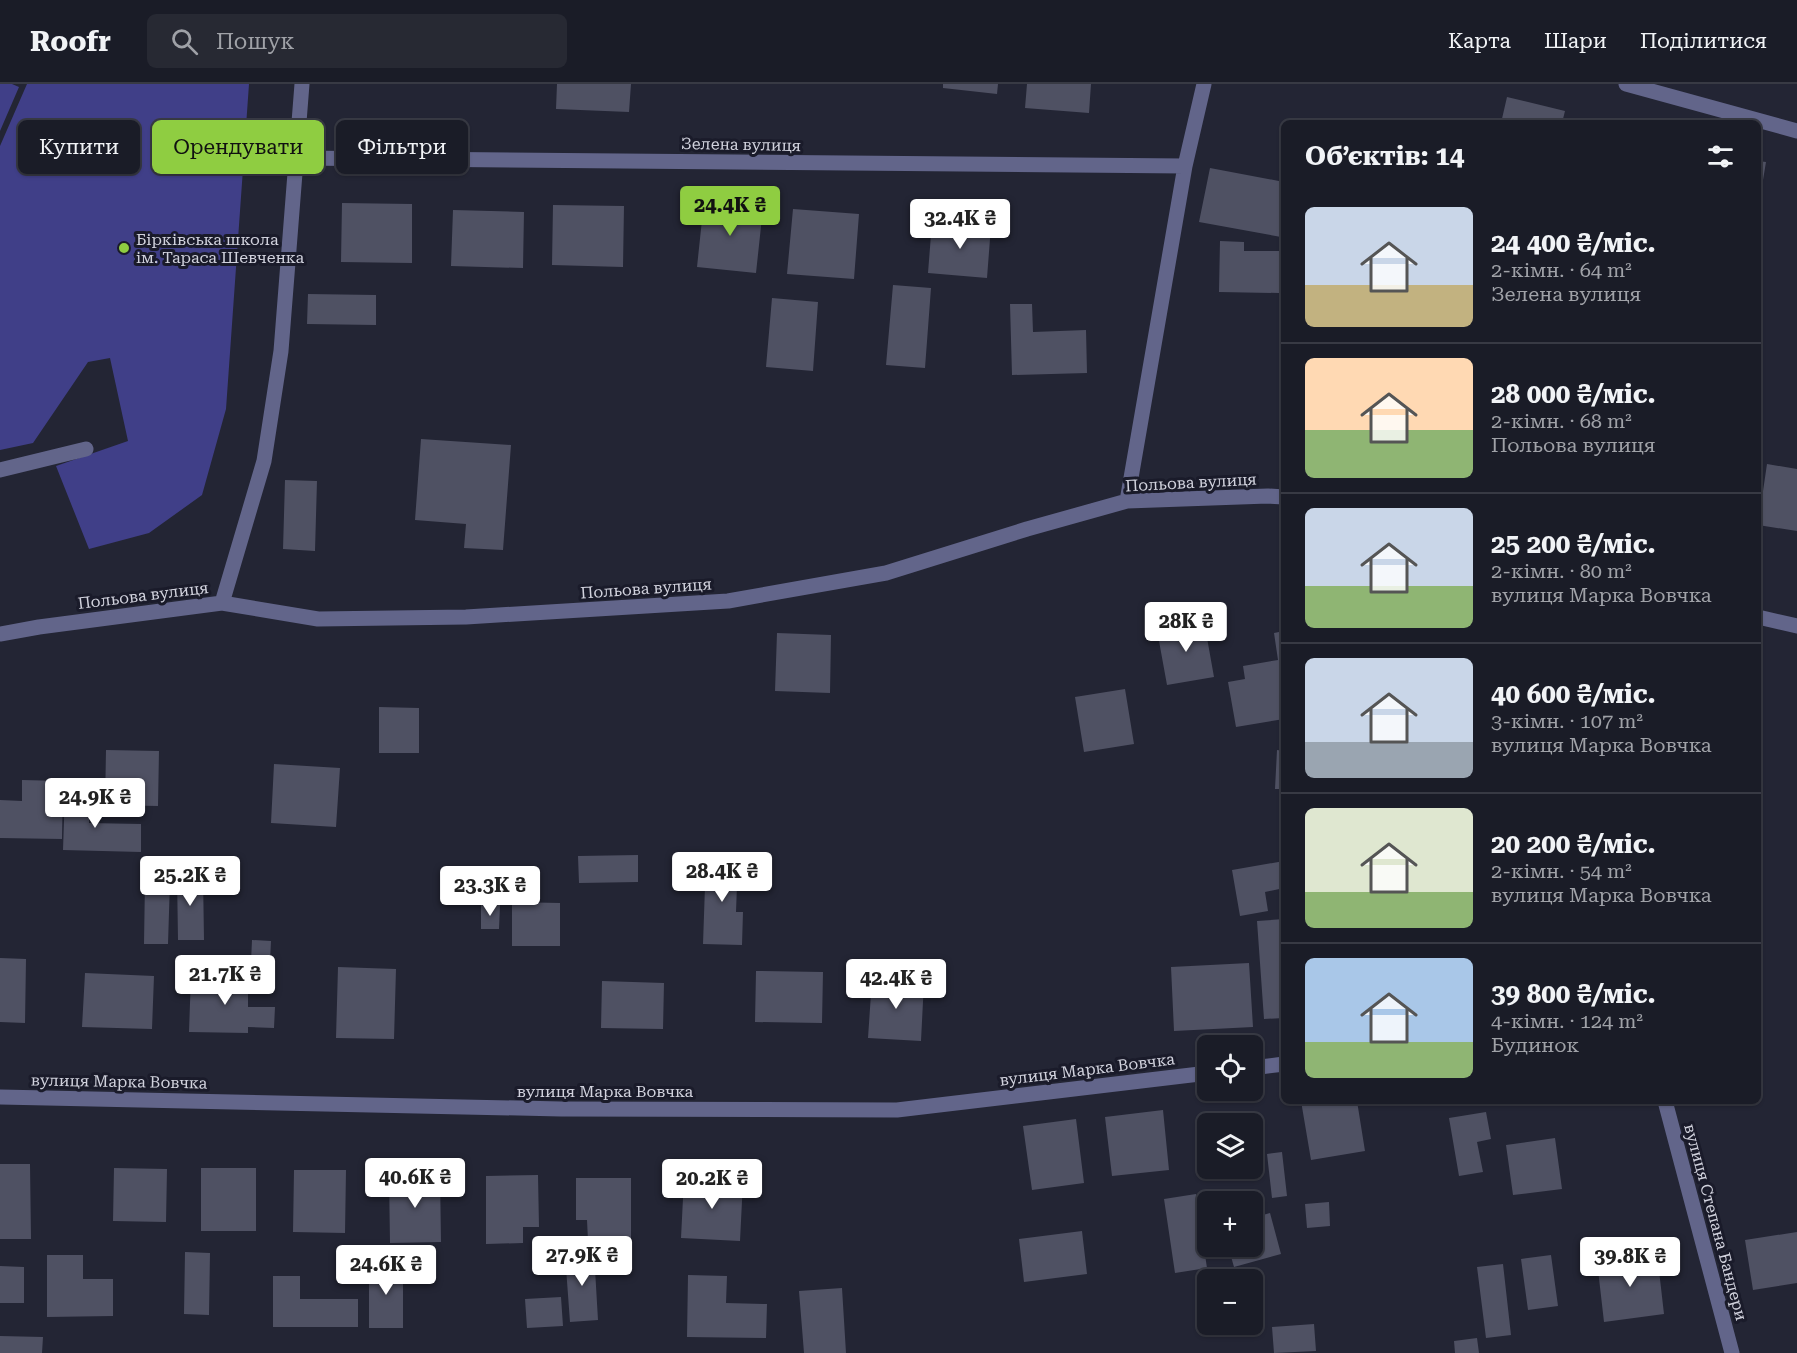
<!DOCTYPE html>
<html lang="uk">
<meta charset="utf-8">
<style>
:root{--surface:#1a1c27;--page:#272933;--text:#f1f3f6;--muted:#9fa1a7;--line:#383a44;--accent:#8fcd41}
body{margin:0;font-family:"Roboto Serif",serif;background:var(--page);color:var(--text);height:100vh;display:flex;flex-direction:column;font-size:22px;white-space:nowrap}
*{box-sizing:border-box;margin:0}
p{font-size:20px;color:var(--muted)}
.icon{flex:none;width:33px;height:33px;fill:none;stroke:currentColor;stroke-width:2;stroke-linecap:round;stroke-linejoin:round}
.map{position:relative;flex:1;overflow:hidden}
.drawer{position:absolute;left:1281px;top:36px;width:480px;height:984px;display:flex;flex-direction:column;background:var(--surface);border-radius:9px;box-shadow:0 2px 4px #0004,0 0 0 2px var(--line)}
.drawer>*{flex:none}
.banner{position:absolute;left:18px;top:36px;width:570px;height:54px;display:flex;gap:12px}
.tools{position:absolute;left:1197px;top:951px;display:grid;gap:12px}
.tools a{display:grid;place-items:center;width:66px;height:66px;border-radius:9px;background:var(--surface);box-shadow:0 2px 4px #0004,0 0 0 2px var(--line);font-size:30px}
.price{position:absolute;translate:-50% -51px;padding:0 14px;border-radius:6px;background:#fff;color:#222;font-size:20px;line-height:39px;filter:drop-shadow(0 2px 3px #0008)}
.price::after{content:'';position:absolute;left:50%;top:36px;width:18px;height:14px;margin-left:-9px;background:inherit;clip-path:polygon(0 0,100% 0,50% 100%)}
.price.active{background:var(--accent);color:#111}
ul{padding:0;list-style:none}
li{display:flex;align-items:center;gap:18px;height:150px;padding:0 24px}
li+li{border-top:2px solid var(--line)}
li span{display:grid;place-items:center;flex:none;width:168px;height:120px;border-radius:9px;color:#555}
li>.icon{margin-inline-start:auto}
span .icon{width:72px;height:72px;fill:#fffc;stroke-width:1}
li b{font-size:26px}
h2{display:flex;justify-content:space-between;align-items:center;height:72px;padding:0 24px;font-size:26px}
.chip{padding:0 21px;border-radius:9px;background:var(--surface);box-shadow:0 2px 4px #0004,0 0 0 2px var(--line);font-size:21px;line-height:54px}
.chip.active{background:var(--accent);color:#111}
header{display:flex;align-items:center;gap:36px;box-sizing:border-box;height:84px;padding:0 30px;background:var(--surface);border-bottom:2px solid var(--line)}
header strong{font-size:28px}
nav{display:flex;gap:33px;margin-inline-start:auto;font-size:21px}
.search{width:420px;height:54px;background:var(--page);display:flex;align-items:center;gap:15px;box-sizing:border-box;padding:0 21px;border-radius:9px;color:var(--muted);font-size:22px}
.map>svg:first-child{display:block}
.green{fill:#403f88}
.building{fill:#4f5163}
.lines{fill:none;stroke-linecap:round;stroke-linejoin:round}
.minor{stroke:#62658a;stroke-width:15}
.poi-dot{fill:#8fcd41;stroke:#1a1b2a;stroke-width:2}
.labels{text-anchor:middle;stroke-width:6;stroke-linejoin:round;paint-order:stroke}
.street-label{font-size:16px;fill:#d1d2dd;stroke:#1a1b2a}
.poi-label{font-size:16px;fill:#d1d2dd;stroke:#1a1b2a;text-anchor:start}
</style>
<header>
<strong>Roofr</strong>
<div class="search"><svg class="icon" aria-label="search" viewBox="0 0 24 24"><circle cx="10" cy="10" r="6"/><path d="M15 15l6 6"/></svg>Пошук</div>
<nav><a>Карта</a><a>Шари</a><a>Поділитися</a></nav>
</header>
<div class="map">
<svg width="1797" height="1269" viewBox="0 0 1797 1269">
<rect width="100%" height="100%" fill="#232534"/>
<path class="green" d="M 0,0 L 12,0 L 19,3 L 0,47 Z
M 27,0 L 249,0 L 226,325 L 202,411 L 149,449 L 89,465 L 56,382 L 128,357 L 110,274 L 88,278 L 33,359 L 0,366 L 0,62 Z"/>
<path class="building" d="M 557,0 L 631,0 L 629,28 L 556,25 Z
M 943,0 L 998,0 L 997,10 L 943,4 Z
M 1027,0 L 1091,0 L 1089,29 L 1025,24 Z
M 1507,13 L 1565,27 L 1562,39 L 1501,39 Z
M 1758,77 L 1766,78 L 1759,120 L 1758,120 Z
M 1210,84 L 1284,98 L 1284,135 L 1281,153 L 1199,138 Z
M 704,117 L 763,124 L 756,189 L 697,183 Z
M 342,119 L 412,120 L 412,179 L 341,178 Z
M 553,121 L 624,122 L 623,183 L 552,181 Z
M 793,125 L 859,130 L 854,195 L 787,190 Z
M 453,126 L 524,128 L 523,184 L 451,182 Z
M 932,138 L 991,142 L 987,194 L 928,189 Z
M 1220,157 L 1244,158 L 1244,167 L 1280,167 L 1279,209 L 1219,208 Z
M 893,201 L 931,204 L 925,284 L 886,281 Z
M 308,210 L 376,211 L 376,241 L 307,240 Z
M 772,214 L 818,218 L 813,287 L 766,283 Z
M 1010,220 L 1032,220 L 1033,248 L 1086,246 L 1087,289 L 1012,291 Z
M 421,355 L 511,361 L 503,466 L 464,464 L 466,440 L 415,436 Z
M 1767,380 L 1797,385 L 1797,447 L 1758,441 Z
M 285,396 L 317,397 L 315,467 L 283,465 Z
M 1204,537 L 1214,593 L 1167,601 L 1157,546 Z
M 1284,547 L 1284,635 L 1236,643 L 1228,598 L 1245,595 L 1243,582 L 1278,576 L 1274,549 Z
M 777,549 L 831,551 L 830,609 L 775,607 Z
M 1125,605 L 1134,660 L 1084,668 L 1075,613 Z
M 379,623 L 419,624 L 419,669 L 379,669 Z
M 106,666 L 159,667 L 158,722 L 105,721 Z
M 1277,666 L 1284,667 L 1284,705 L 1275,705 Z
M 274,680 L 340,684 L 336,743 L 271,739 Z
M 22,696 L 63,697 L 62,755 L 0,754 L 0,716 L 22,717 Z
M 65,706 L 90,706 L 89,739 L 141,740 L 141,768 L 63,766 Z
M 638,771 L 638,798 L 579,799 L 578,772 Z
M 706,773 L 738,774 L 736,828 L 743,828 L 742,861 L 703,860 Z
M 1284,777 L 1284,804 L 1265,808 L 1268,827 L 1240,832 L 1232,786 Z
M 177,791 L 203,791 L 204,856 L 178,856 Z
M 145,796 L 170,797 L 168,860 L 144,860 Z
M 512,818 L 560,819 L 560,862 L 512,862 Z
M 481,821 L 500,821 L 499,845 L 481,845 Z
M 1284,835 L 1284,934 L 1264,935 L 1257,837 Z
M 252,856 L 271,857 L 270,878 L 251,878 Z
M 0,874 L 26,875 L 25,939 L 0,938 Z
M 1249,879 L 1253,943 L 1174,947 L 1171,883 Z
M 338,883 L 396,885 L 394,955 L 336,954 Z
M 756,887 L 823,888 L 822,939 L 755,938 Z
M 85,889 L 154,892 L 152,945 L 82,943 Z
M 191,891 L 248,892 L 248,923 L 275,923 L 274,944 L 248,943 L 248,949 L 189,948 Z
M 872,895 L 924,898 L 921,957 L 868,954 Z
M 602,897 L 664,899 L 663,945 L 601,944 Z
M 1301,1017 L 1357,1017 L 1365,1067 L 1311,1076 Z
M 1163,1026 L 1169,1086 L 1112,1092 L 1105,1033 Z
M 1486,1028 L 1491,1055 L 1477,1058 L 1483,1088 L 1459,1092 L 1449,1034 Z
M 1076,1035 L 1084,1099 L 1032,1106 L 1023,1042 Z
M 1555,1054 L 1562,1105 L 1513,1111 L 1506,1061 Z
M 1282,1068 L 1287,1112 L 1272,1114 L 1267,1070 Z
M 0,1080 L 30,1080 L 31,1155 L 0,1155 Z
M 114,1084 L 167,1085 L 166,1138 L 113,1137 Z
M 201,1084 L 256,1084 L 256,1147 L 201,1147 Z
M 294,1086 L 346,1086 L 345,1149 L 293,1148 Z
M 440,1091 L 441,1158 L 390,1159 L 389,1092 Z
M 538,1091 L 539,1143 L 523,1143 L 523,1159 L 486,1160 L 486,1092 Z
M 576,1094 L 631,1094 L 631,1156 L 588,1157 L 587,1136 L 576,1136 Z
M 684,1094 L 743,1097 L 740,1157 L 681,1154 Z
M 1196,1110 L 1207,1184 L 1175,1189 L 1164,1115 Z
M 1329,1118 L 1330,1142 L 1307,1144 L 1305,1120 Z
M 1270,1129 L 1281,1170 L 1234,1183 L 1228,1162 L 1252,1162 L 1252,1134 Z
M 1082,1147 L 1087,1190 L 1024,1198 L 1019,1155 Z
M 1797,1148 L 1797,1199 L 1753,1206 L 1745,1156 Z
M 185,1168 L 210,1169 L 209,1231 L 184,1230 Z
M 594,1168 L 598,1236 L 570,1238 L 565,1170 Z
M 1657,1169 L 1664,1230 L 1604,1238 L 1597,1177 Z
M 47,1171 L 83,1171 L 83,1195 L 113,1195 L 113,1232 L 47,1233 Z
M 1551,1171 L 1558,1222 L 1528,1226 L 1521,1175 Z
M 369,1180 L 403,1180 L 403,1244 L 369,1244 Z
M 1503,1180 L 1511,1251 L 1486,1254 L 1477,1183 Z
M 0,1182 L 24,1183 L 24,1219 L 0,1219 Z
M 688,1191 L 727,1192 L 726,1219 L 767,1220 L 766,1254 L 687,1253 Z
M 273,1192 L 300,1192 L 300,1215 L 358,1215 L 358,1243 L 273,1243 Z
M 842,1204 L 846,1269 L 804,1269 L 799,1207 Z
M 561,1213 L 563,1242 L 527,1244 L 525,1215 Z
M 1314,1240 L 1316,1267 L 1274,1269 L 1272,1243 Z
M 0,1252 L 43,1253 L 42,1269 L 0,1269 Z
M 1477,1254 L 1479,1269 L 1455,1269 L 1454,1257 Z"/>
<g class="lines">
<path class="minor" d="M 1626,0 L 1797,47
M 296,74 L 1185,82
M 0,386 L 86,365
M 1127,417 L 1185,82 L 1204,0
M 222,519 L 264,377 L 281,267 L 302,0
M 1758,533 L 1797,542
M 0,550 L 39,543 L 222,519 L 318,535 L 466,533 L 728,517 L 886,489 L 1027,445 L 1127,417 L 1268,412 L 1284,413
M 1252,984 L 1284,980
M 0,1013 L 561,1025 L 897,1026 L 1208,989
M 1665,1017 L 1732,1269"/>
</g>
<circle class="poi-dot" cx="124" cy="164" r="6"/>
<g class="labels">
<g class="street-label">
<text transform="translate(741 60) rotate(1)" y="6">Зелена вулиця</text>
<text transform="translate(1191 398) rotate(-3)" y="6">Польова вулиця</text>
<text transform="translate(646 504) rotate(-4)" y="6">Польова вулиця</text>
<text transform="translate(143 511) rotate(-7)" y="6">Польова вулиця</text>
<text transform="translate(1087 985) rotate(-7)" y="6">вулиця Марка Вовчка</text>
<text transform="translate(119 997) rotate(1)" y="6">вулиця Марка Вовчка</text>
<text x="605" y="1013">вулиця Марка Вовчка</text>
<text transform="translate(1716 1138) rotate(75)" y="6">вулиця Степана Бандери</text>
</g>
<g class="poi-label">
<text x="136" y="161">Бірківська школа<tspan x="136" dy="18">ім. Тараса Шевченка</tspan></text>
</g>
</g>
</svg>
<div class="tools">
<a><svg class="icon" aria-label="locate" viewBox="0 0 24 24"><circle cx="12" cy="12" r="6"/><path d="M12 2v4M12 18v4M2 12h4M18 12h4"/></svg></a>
<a><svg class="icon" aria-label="layers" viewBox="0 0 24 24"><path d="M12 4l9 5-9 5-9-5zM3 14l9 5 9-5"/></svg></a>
<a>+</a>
<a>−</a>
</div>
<b class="price active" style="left:730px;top:153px">24.4K ₴</b>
<b class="price" style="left:960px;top:166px">32.4K ₴</b>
<b class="price" style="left:1186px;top:569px">28K ₴</b>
<b class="price" style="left:95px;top:745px">24.9K ₴</b>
<b class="price" style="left:722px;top:819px">28.4K ₴</b>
<b class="price" style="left:190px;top:823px">25.2K ₴</b>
<b class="price" style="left:490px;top:833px">23.3K ₴</b>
<b class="price" style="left:225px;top:922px">21.7K ₴</b>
<b class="price" style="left:896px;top:926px">42.4K ₴</b>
<b class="price" style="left:415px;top:1125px">40.6K ₴</b>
<b class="price" style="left:712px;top:1126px">20.2K ₴</b>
<b class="price" style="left:582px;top:1203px">27.9K ₴</b>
<b class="price" style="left:1630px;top:1204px">39.8K ₴</b>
<b class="price" style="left:386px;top:1212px">24.6K ₴</b>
<div class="banner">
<a class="chip">Купити</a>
<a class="chip active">Орендувати</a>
<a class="chip">Фільтри</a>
</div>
<section class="drawer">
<h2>Об’єктів: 14<svg class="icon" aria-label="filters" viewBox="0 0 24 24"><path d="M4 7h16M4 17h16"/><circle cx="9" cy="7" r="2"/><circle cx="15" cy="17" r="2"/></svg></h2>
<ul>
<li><span style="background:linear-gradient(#c9d6e8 65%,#c2b280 0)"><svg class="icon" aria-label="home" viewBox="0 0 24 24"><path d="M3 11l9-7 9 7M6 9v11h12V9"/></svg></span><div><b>24 400 ₴/міс.</b><p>2-кімн. · 64 m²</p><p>Зелена вулиця</p></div></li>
<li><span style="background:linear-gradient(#ffd9b3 60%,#8fb573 0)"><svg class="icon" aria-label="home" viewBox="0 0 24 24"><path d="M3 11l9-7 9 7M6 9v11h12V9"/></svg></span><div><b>28 000 ₴/міс.</b><p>2-кімн. · 68 m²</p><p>Польова вулиця</p></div></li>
<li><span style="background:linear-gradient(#c9d6e8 65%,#8fb573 0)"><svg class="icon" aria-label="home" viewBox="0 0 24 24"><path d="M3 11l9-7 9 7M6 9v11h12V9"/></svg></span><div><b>25 200 ₴/міс.</b><p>2-кімн. · 80 m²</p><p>вулиця Марка Вовчка</p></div></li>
<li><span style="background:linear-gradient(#c9d6e8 70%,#9aa5b1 0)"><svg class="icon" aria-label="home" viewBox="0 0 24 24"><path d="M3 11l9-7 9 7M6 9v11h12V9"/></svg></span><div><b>40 600 ₴/міс.</b><p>3-кімн. · 107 m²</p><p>вулиця Марка Вовчка</p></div></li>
<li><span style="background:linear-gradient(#dfe7d0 70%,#8fb573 0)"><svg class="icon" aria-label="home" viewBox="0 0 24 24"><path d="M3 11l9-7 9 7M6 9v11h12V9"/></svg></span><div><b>20 200 ₴/міс.</b><p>2-кімн. · 54 m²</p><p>вулиця Марка Вовчка</p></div></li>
<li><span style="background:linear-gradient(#a9c7e8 70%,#8fb573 0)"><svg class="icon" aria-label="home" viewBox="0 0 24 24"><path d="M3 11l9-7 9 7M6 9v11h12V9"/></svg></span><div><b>39 800 ₴/міс.</b><p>4-кімн. · 124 m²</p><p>Будинок</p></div></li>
</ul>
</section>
</div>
